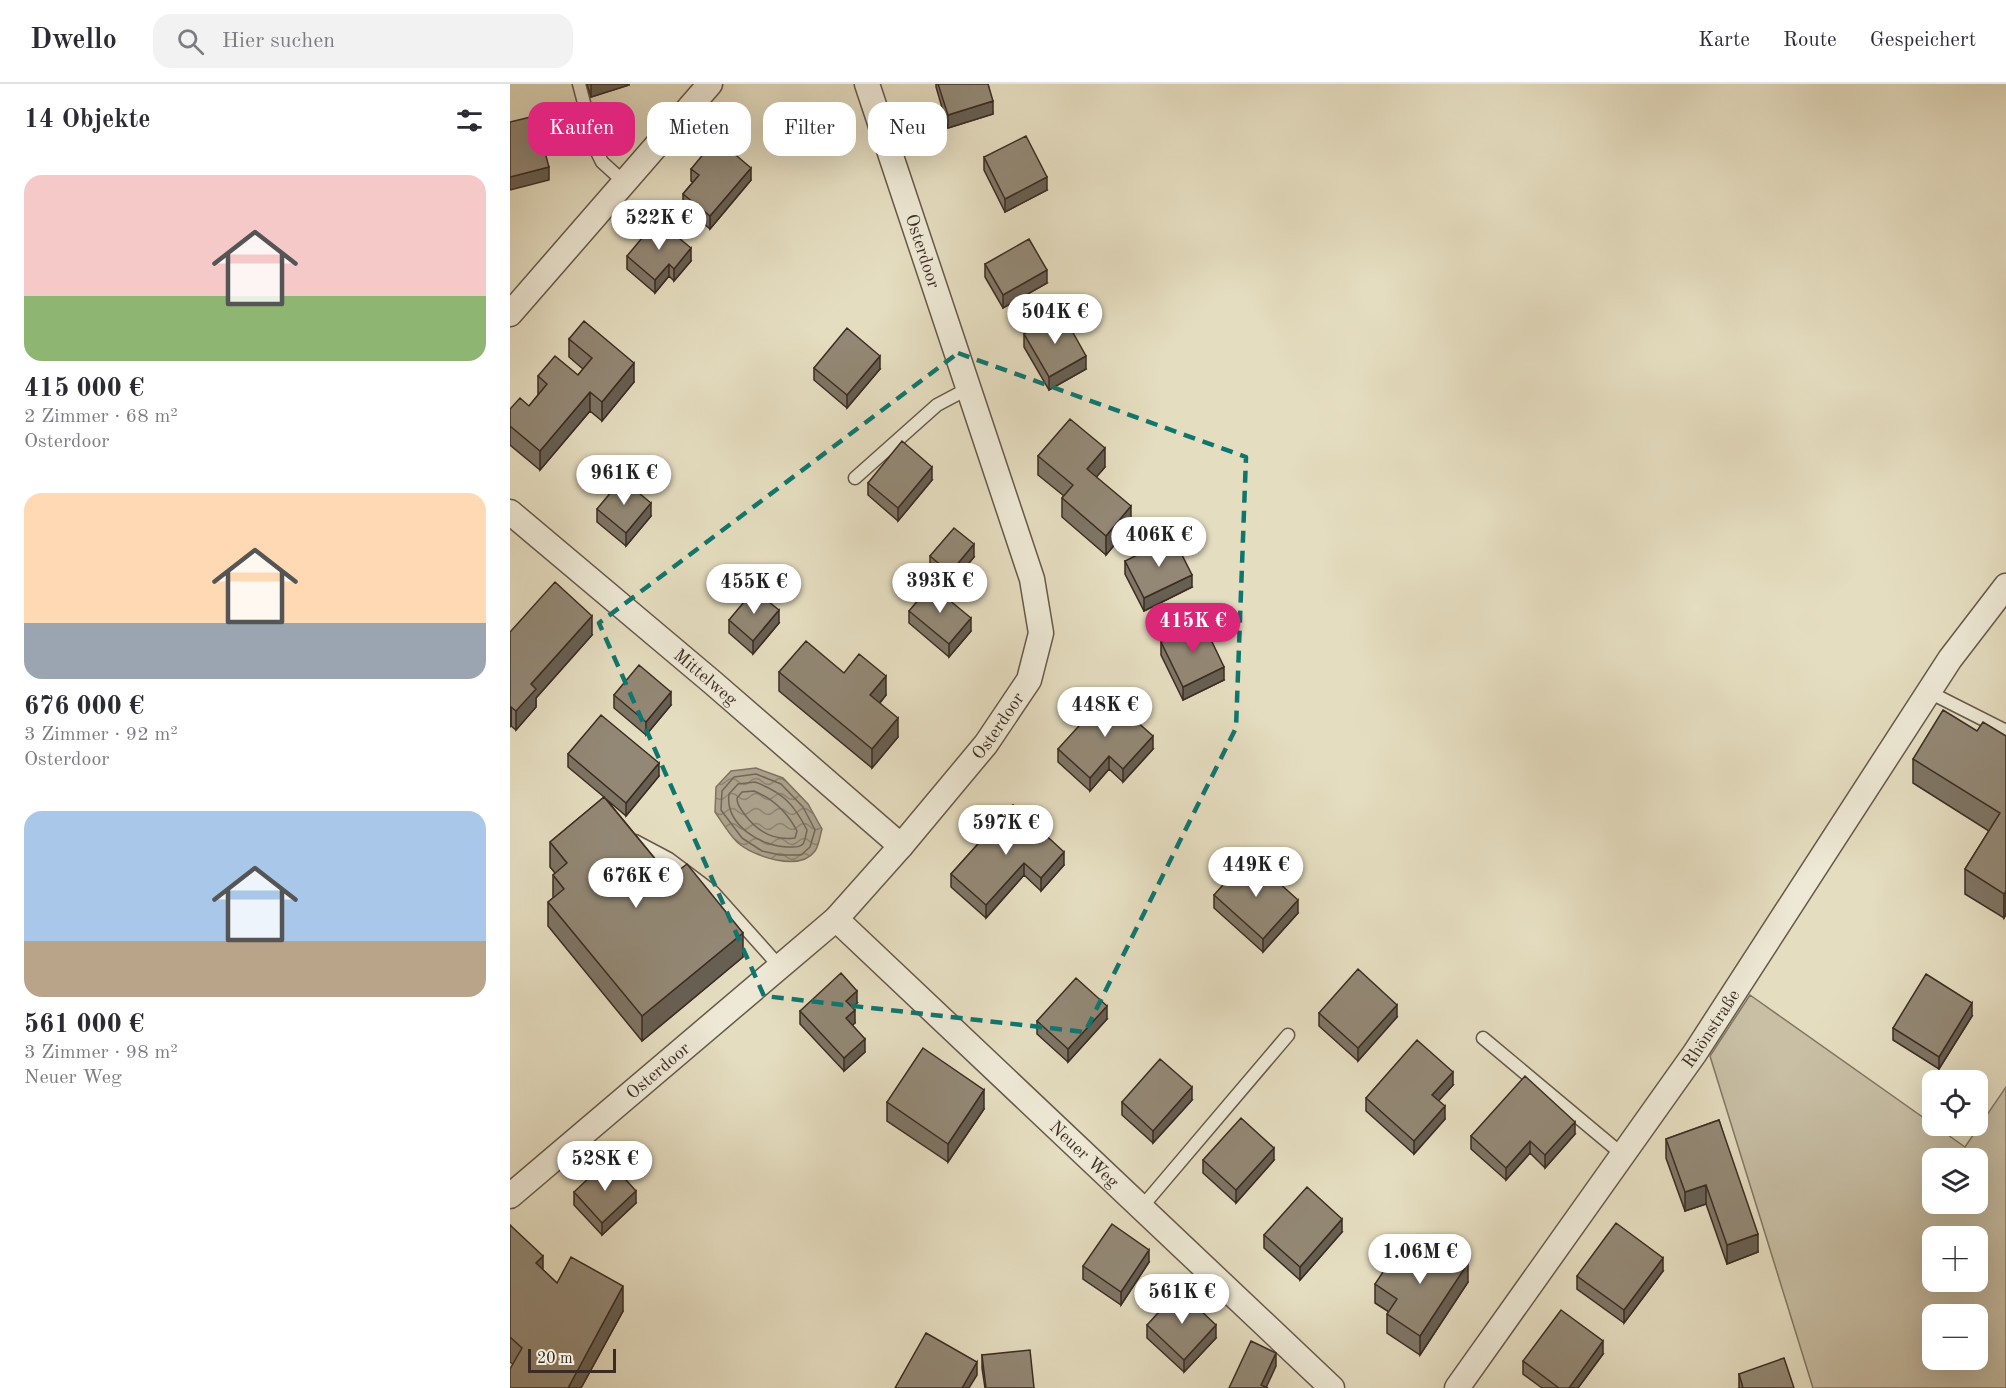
<!DOCTYPE html>
<html lang="de">
<meta charset="utf-8">
<style>
:root{--surface:#fff;--page:#f2f2f3;--text:#2b2b33;--muted:#7c7c81;--line:#e1e1e2;--accent:#db2777}
body{margin:0;font-family:"Old Standard TT",serif;background:var(--page);color:var(--text);height:100vh;display:flex;flex-direction:column;font-size:22px;white-space:nowrap}
*{box-sizing:border-box;margin:0}
p{font-size:20px;color:var(--muted)}
.icon{flex:none;width:33px;height:33px;fill:none;stroke:currentColor;stroke-width:2;stroke-linecap:round;stroke-linejoin:round}
.map{position:relative;flex:1;overflow:hidden}
.sheet{display:flex;flex-direction:column;background:var(--surface);width:510px}
.sheet>*{flex:none}
.guide{position:absolute;left:18px;top:18px;width:570px;height:54px;display:flex;gap:12px}
.buttons{position:absolute;left:1412px;top:986px;display:grid;gap:12px}
.buttons a{display:grid;place-items:center;width:66px;height:66px;border-radius:12px;background:var(--surface);box-shadow:0 6px 24px #0002;font-size:30px}
.scale{position:absolute;left:18px;bottom:15px;width:88px;box-sizing:border-box;padding-left:6px;border:3px solid #3b2c23;border-top:0;font-size:16px;line-height:21px;white-space:nowrap;color:#3b2c23;-webkit-text-stroke:4px #eee9d6;paint-order:stroke}
.price{position:absolute;translate:-50% -51px;padding:0 14px;border-radius:21px;background:#fff;color:#222;font-size:20px;line-height:39px;filter:drop-shadow(0 2px 3px #0008)}
.price::after{content:'';position:absolute;left:50%;top:36px;width:18px;height:14px;margin-left:-9px;background:inherit;clip-path:polygon(0 0,100% 0,50% 100%)}
.price.current{background:var(--accent);color:#fff}
ul{padding:0;list-style:none}
li{display:grid;align-content:center;gap:12px;height:318px;padding:0 24px}
li span{display:grid;place-items:center;height:186px;border-radius:18px;color:#555}
li>.icon{margin-inline-start:auto}
span .icon{width:108px;height:108px;fill:#fffc;stroke-width:1}
li b{font-size:26px}
h2{display:flex;justify-content:space-between;align-items:center;height:72px;padding:0 24px;font-size:26px}
.chip{padding:0 21px;border-radius:18px;background:var(--surface);box-shadow:0 6px 24px #0002;font-size:21px;line-height:54px}
.chip.current{background:var(--accent);color:#fff}
header{display:flex;align-items:center;gap:36px;box-sizing:border-box;height:84px;padding:0 30px;background:var(--surface);border-bottom:2px solid var(--line)}
header strong{font-size:28px}
nav{display:flex;gap:33px;margin-inline-start:auto;font-size:21px}
.search{width:420px;height:54px;background:var(--page);display:flex;align-items:center;gap:15px;box-sizing:border-box;padding:0 21px;border-radius:18px;color:var(--muted);font-size:22px}
main{display:flex;flex:1;min-height:0}
.map>svg:first-child{display:block}
.green{fill:#c8bfa5;stroke:#827664;stroke-width:1.5;fill-rule:evenodd}
.water{fill:url(#water-waves);stroke:#7e7261;stroke-width:1.5}
.lines{fill:none;stroke-linecap:round;stroke-linejoin:round}
.shore{stroke:#736657;stroke-width:1.5}
.service-casing{stroke:#66584a;stroke-width:15}
.minor-casing{stroke:#66584a;stroke-width:27}
.service{stroke:#eee9d6;stroke-width:12}
.minor{stroke:#eee9d6;stroke-width:24}
.wall{fill:#7e7565;stroke:#3b2c23;stroke-width:1.5}
.shaded-wall{fill:#675f52;stroke:#3b2c23;stroke-width:1.5}
.building{fill:#938875;stroke:#3b2c23;stroke-width:1.5}
.marked{fill:none;stroke:#0f766e;stroke-width:4.5;stroke-dasharray:12 8;stroke-linejoin:round}
.labels{text-anchor:middle;stroke-width:4.5;stroke-linejoin:round;paint-order:stroke}
.street-label{font-size:18px;fill:#3b2c23;stroke:#eee9d6}
</style>
<header>
<strong>Dwello</strong>
<div class="search"><svg class="icon" aria-label="search" viewBox="0 0 24 24"><circle cx="10" cy="10" r="6"/><path d="M15 15l6 6"/></svg>Hier suchen</div>
<nav><a>Karte</a><a>Route</a><a>Gespeichert</a></nav>
</header>
<main>
<section class="sheet">
<h2>14 Objekte<svg class="icon" aria-label="filters" viewBox="0 0 24 24"><path d="M4 7h16M4 17h16"/><circle cx="9" cy="7" r="2"/><circle cx="15" cy="17" r="2"/></svg></h2>
<ul>
<li><span style="background:linear-gradient(#f6c9c9 65%,#8fb573 0)"><svg class="icon" aria-label="home" viewBox="0 0 24 24"><path d="M3 11l9-7 9 7M6 9v11h12V9"/></svg></span><div><b>415 000 €</b><p>2 Zimmer · 68 m²</p><p>Osterdoor</p></div></li>
<li><span style="background:linear-gradient(#ffd9b3 70%,#9aa5b1 0)"><svg class="icon" aria-label="home" viewBox="0 0 24 24"><path d="M3 11l9-7 9 7M6 9v11h12V9"/></svg></span><div><b>676 000 €</b><p>3 Zimmer · 92 m²</p><p>Osterdoor</p></div></li>
<li><span style="background:linear-gradient(#a9c7e8 70%,#b9a48a 0)"><svg class="icon" aria-label="home" viewBox="0 0 24 24"><path d="M3 11l9-7 9 7M6 9v11h12V9"/></svg></span><div><b>561 000 €</b><p>3 Zimmer · 98 m²</p><p>Neuer Weg</p></div></li>
</ul>
</section>
<div class="map">
<svg width="1496" height="1304" viewBox="0 0 1496 1304">
<defs>
<pattern id="water-waves" width="16" height="10" patternUnits="userSpaceOnUse" patternTransform="scale(1.5)"><rect width="16" height="10" fill="#aba18b"/><path d="M0 5q4-4 8 0t8 0" fill="none" stroke="#8c8371"/></pattern>
</defs>
<rect width="100%" height="100%" fill="#e5ddc0"/>
<filter id="stains"><feTurbulence type="fractalNoise" baseFrequency=".00333" numOctaves="4"/><feColorMatrix values="0 0 0 0 .2 0 0 0 0 .09 0 0 0 0 .02 0 0 0 .5 -.17"/></filter>
<radialGradient id="worn" r=".72"><stop offset=".6" stop-color="#630" stop-opacity="0"/><stop offset="1" stop-color="#630" stop-opacity=".3"/></radialGradient>
<path class="green" d="M 1240,911 L 1455,1063 L 1496,1003 L 1496,1304 L 1303,1304 L 1200,972 ZM 1422,1074 L 1467,1074 L 1467,1119 L 1422,1119 ZM 1422,1152 L 1467,1152 L 1467,1197 L 1422,1197 ZM 1422,1230 L 1467,1230 L 1467,1275 L 1422,1275 Z"/>
<path class="water" d="M 246,684 L 273,694 L 298,720 L 312,745 C 310,751 309,762 305,767 C 290,788 243,773 227,758 C 219,750 212,738 205,728 L 206,703 L 221,687 Z"/>
<g class="lines">
<path class="shore" d="M 246,690 L 271,700 L 293,723 L 305,746 L 300,763 L 291,771 L 270,771 L 252,767 L 232,754 L 211,726 L 212,707 L 224,693 Z
M 245,698 C 272,708 284,720 297,746 C 296,751 295,757 293,760 C 289,764 284,763 279,763 C 251,763 215,741 219,710 L 228,700 Z
M 244,707 C 264,715 277,728 287,747 L 285,754 C 264,757 248,748 235,731 C 231,725 227,722 227,714 L 232,708 Z"/>
<defs>
<path id="service" d="M 69,0 L 87,68 L 92,78 L 114,98
M 345,394 L 427,321 L 459,304
M 1419,608 L 1496,647
M 125,757 L 159,775 L 203,808 L 270,883
M 973,954 L 1113,1071
M 631,1124 L 778,951"/>
<g id="minor">
<path d="M 0,230 L 200,0"/>
<path id="s1" d="M 0,428 L 202,598 L 391,762"/>
<path id="s2" d="M 326,835 L 822,1304"/>
<path id="s3" d="M 0,1112 L 326,835 L 391,762 L 476,660 L 519,596 L 531,549 L 522,495 L 357,0"/>
<path id="s4" d="M 947,1304 L 1185,969 L 1440,575 L 1496,502"/>
</g>
</defs>
<use href="#service" class="service-casing"/>
<use href="#minor" class="minor-casing"/>
<use href="#service" class="service"/>
<use href="#minor" class="minor"/>
</g>
<path class="wall" d="M 77,0 L 119,0 L 119,1 L 81,13 Z
M 426,0 L 478,0 L 483,30 L 438,44 L 426,3 Z
M 208,68 L 241,96 L 200,145 L 173,122 L 173,110 L 183,98 L 181,97 L 181,85 Z
M 474,73 L 537,106 L 495,128 L 474,86 Z
M 117,172 L 181,177 L 164,197 L 159,192 L 145,209 L 117,185 Z
M 475,180 L 537,199 L 493,224 L 475,193 Z
M 514,250 L 576,285 L 539,306 L 514,263 Z
M 59,255 L 124,298 L 92,337 L 80,327 L 30,386 L 0,361 L 0,325 L 19,322 L 28,311 L 28,292 L 68,291 L 73,285 L 59,273 Z
M 304,284 L 370,285 L 337,324 L 304,296 Z
M 528,372 L 595,383 L 586,393 L 621,441 L 596,471 L 552,433 L 552,414 L 554,412 L 528,391 Z
M 422,396 L 388,437 L 358,411 L 358,399 Z
M 87,425 L 141,432 L 116,462 L 87,438 Z
M 420,472 L 464,473 L 440,502 L 420,485 Z
M 615,477 L 682,503 L 634,527 L 615,490 Z
M 399,527 L 461,547 L 439,573 L 399,539 Z
M 219,536 L 269,539 L 243,570 L 219,549 Z
M 0,548 L 82,551 L 26,614 L 26,623 L 6,646 L 1,642 Z
M 651,558 L 714,596 L 673,616 L 651,571 Z
M 269,588 L 334,589 L 376,611 L 370,619 L 388,653 L 362,684 L 269,607 Z
M 104,611 L 161,621 L 136,651 L 104,624 Z
M 1467,647 L 1496,652 L 1494,834 L 1455,810 L 1455,785 L 1479,747 L 1403,699 L 1403,675 Z
M 548,665 L 643,665 L 613,698 L 599,685 L 580,707 L 548,678 Z
M 58,670 L 149,692 L 116,732 L 96,715 L 160,793 L 233,873 L 132,957 L 38,842 L 38,818 L 43,814 L 43,791 L 45,789 L 40,783 L 40,758 L 94,713 L 58,683 Z
M 503,721 L 554,781 L 531,807 L 514,791 L 476,834 L 441,803 L 441,790 Z
M 704,811 L 788,829 L 753,868 L 704,824 Z
M 347,919 L 342,924 L 345,939 L 342,941 L 355,968 L 334,987 L 290,940 L 290,927 Z
M 809,929 L 887,933 L 848,977 L 809,942 Z
M 1462,932 L 1429,985 L 1383,956 L 1383,944 Z
M 597,935 L 558,978 L 527,950 L 527,937 Z
M 943,1001 L 928,1017 L 935,1035 L 904,1070 L 856,1027 L 856,1014 Z
M 682,1016 L 643,1059 L 612,1031 L 612,1018 Z
M 377,1018 L 474,1025 L 438,1078 L 377,1037 Z
M 1209,1036 L 1248,1168 L 1217,1180 L 1196,1120 L 1175,1127 L 1156,1074 L 1156,1055 Z
M 1065,1050 L 1035,1084 L 1020,1069 L 996,1096 L 961,1065 L 961,1052 Z
M 693,1076 L 764,1076 L 726,1119 L 693,1089 Z
M 64,1108 L 126,1119 L 92,1151 L 64,1121 Z
M 0,1141 L 33,1186 L 47,1199 L 113,1227 L 71,1304 L 0,1304 L 3,1280 L 0,1278 Z
M 832,1148 L 790,1196 L 754,1164 L 754,1151 Z
M 639,1178 L 611,1221 L 573,1195 L 573,1182 Z
M 911,1179 L 958,1198 L 910,1271 L 877,1249 L 877,1230 L 879,1228 L 865,1219 L 865,1200 Z
M 1153,1187 L 1114,1239 L 1067,1205 L 1067,1192 Z
M 637,1241 L 706,1254 L 674,1288 L 637,1254 Z
M 1093,1270 L 1068,1304 L 1032,1304 L 1013,1290 L 1013,1277 Z
M 472,1271 L 524,1304 L 475,1304 L 472,1284 Z
M 1229,1290 L 1284,1304 L 1229,1304 Z"/>
<path class="shaded-wall" d="M 81,0 L 119,0 L 119,1 L 81,13 Z
M 483,17 L 483,30 L 438,44 L 438,31 Z
M 39,83 L 39,96 L 0,106 L 0,93 Z
M 241,84 L 241,96 L 200,145 L 200,132 Z
M 537,93 L 537,106 L 495,128 L 495,115 Z
M 181,164 L 181,177 L 164,197 L 164,185 Z
M 159,180 L 159,192 L 145,209 L 145,196 Z
M 537,186 L 537,199 L 493,224 L 493,211 Z
M 370,272 L 370,285 L 337,324 L 337,311 Z
M 576,272 L 576,285 L 539,306 L 539,293 Z
M 124,279 L 124,298 L 92,337 L 92,318 Z
M 80,308 L 80,327 L 30,386 L 30,367 Z
M 595,364 L 595,383 L 577,404 L 577,385 Z
M 422,383 L 422,396 L 388,437 L 388,424 Z
M 141,419 L 141,432 L 116,462 L 116,449 Z
M 621,422 L 621,441 L 596,471 L 596,452 Z
M 464,460 L 464,473 L 440,502 L 440,489 Z
M 682,491 L 682,503 L 634,527 L 634,514 Z
M 269,526 L 269,539 L 243,570 L 243,557 Z
M 82,532 L 82,551 L 26,614 L 26,623 L 6,646 L 6,627 L 21,600 Z
M 461,534 L 461,547 L 439,573 L 439,560 Z
M 714,583 L 714,596 L 673,616 L 673,603 Z
M 376,592 L 376,611 L 360,630 L 360,611 Z
M 161,608 L 161,621 L 136,651 L 136,638 Z
M 1,623 L 1,642 L 0,643 L 0,624 Z
M 388,634 L 388,653 L 362,684 L 362,665 Z
M 643,652 L 643,665 L 613,698 L 613,685 Z
M 599,672 L 599,685 L 580,707 L 580,694 Z
M 149,679 L 149,692 L 116,732 L 116,719 Z
M 554,768 L 554,781 L 531,807 L 531,794 Z
M 514,779 L 514,791 L 476,834 L 476,821 Z
M 1496,807 L 1496,831 L 1494,834 L 1494,810 Z
M 788,816 L 788,829 L 753,868 L 753,855 Z
M 233,849 L 233,873 L 132,957 L 132,932 Z
M 347,907 L 347,919 L 336,930 L 336,917 Z
M 1462,919 L 1462,932 L 1429,985 L 1429,973 Z
M 887,921 L 887,933 L 848,977 L 848,964 Z
M 597,922 L 597,935 L 558,978 L 558,965 Z
M 345,926 L 345,939 L 336,947 L 336,934 Z
M 355,955 L 355,968 L 334,987 L 334,974 Z
M 943,988 L 943,1001 L 922,1024 L 922,1011 Z
M 682,1003 L 682,1016 L 643,1059 L 643,1047 Z
M 474,1006 L 474,1025 L 438,1078 L 438,1060 Z
M 935,1022 L 935,1035 L 904,1070 L 904,1057 Z
M 1065,1038 L 1065,1050 L 1035,1084 L 1035,1071 Z
M 1020,1057 L 1020,1069 L 996,1096 L 996,1084 Z
M 764,1064 L 764,1076 L 726,1119 L 726,1106 Z
M 1196,1101 L 1196,1120 L 1175,1127 L 1175,1108 Z
M 126,1107 L 126,1119 L 92,1151 L 92,1139 Z
M 832,1135 L 832,1148 L 790,1196 L 790,1183 Z
M 1248,1150 L 1248,1168 L 1217,1180 L 1217,1161 Z
M 639,1166 L 639,1178 L 611,1221 L 611,1208 Z
M 33,1172 L 33,1197 L 26,1179 Z
M 1153,1174 L 1153,1187 L 1114,1239 L 1114,1226 Z
M 958,1179 L 958,1198 L 910,1271 L 910,1252 Z
M 113,1202 L 113,1227 L 71,1304 L 58,1304 Z
M 706,1241 L 706,1254 L 674,1288 L 674,1276 Z
M 1093,1257 L 1093,1270 L 1068,1304 L 1059,1304 Z
M 766,1269 L 766,1282 L 756,1304 L 751,1301 Z
M 467,1278 L 467,1291 L 459,1304 L 452,1304 Z"/>
<path class="building" d="M 428,0 L 478,0 L 483,17 L 438,31 Z
M 25,32 L 39,83 L 0,93 L 0,38 Z
M 516,52 L 537,93 L 495,115 L 474,73 Z
M 214,61 L 241,84 L 200,132 L 173,110 L 189,91 L 181,85 L 200,62 L 208,68 Z
M 147,136 L 181,164 L 164,185 L 159,180 L 145,196 L 117,172 Z
M 519,155 L 537,186 L 493,211 L 475,180 Z
M 552,229 L 576,272 L 539,293 L 514,250 Z
M 74,237 L 124,279 L 92,318 L 80,308 L 30,367 L 0,342 L 0,325 L 10,314 L 19,322 L 37,300 L 28,292 L 45,272 L 68,291 L 82,274 L 59,255 Z
M 337,244 L 370,272 L 337,311 L 304,284 Z
M 560,335 L 595,364 L 577,385 L 621,422 L 596,452 L 552,414 L 563,401 L 528,372 Z
M 392,357 L 422,383 L 388,424 L 358,399 Z
M 112,395 L 141,419 L 116,449 L 87,425 Z
M 444,444 L 464,460 L 440,489 L 420,472 Z
M 663,453 L 682,491 L 634,514 L 615,477 Z
M 45,498 L 82,532 L 21,600 L 26,605 L 6,627 L 1,623 L 0,624 L 0,548 Z
M 421,501 L 461,534 L 439,560 L 399,527 Z
M 244,506 L 269,526 L 243,557 L 219,536 Z
M 692,537 L 714,583 L 673,603 L 651,558 Z
M 296,557 L 334,589 L 349,570 L 376,592 L 360,611 L 388,634 L 362,665 L 269,588 Z
M 129,581 L 161,608 L 136,638 L 104,611 Z
M 597,611 L 643,652 L 613,685 L 599,672 L 580,694 L 548,665 Z
M 1433,626 L 1467,647 L 1473,638 L 1496,652 L 1496,807 L 1494,810 L 1455,785 L 1490,729 L 1403,675 Z
M 91,631 L 149,679 L 116,719 L 58,670 Z
M 94,713 L 160,793 L 177,780 L 233,849 L 132,932 L 38,818 L 54,805 L 43,791 L 57,779 L 40,758 Z
M 503,721 L 554,768 L 531,794 L 514,779 L 476,821 L 441,790 Z
M 739,772 L 788,816 L 753,855 L 704,811 Z
M 848,885 L 887,921 L 848,964 L 809,929 Z
M 331,889 L 347,907 L 336,917 L 345,926 L 336,934 L 355,955 L 334,974 L 290,927 Z
M 1416,890 L 1462,919 L 1429,973 L 1383,944 Z
M 566,894 L 597,922 L 558,965 L 527,937 Z
M 907,956 L 943,988 L 922,1011 L 935,1022 L 904,1057 L 856,1014 Z
M 413,964 L 474,1006 L 438,1060 L 377,1018 Z
M 650,975 L 682,1003 L 643,1047 L 612,1018 Z
M 1015,992 L 1065,1038 L 1035,1071 L 1020,1057 L 996,1084 L 961,1052 Z
M 731,1034 L 764,1064 L 726,1106 L 693,1076 Z
M 1209,1036 L 1248,1150 L 1217,1161 L 1196,1101 L 1175,1108 L 1156,1055 Z
M 98,1076 L 126,1107 L 92,1139 L 64,1108 Z
M 797,1103 L 832,1135 L 790,1183 L 754,1151 Z
M 1106,1139 L 1153,1174 L 1114,1226 L 1067,1192 Z
M 602,1140 L 639,1166 L 611,1208 L 573,1182 Z
M 0,1141 L 33,1172 L 26,1179 L 47,1199 L 61,1173 L 113,1202 L 58,1304 L 0,1304 L 0,1285 L 12,1264 L 0,1253 Z
M 925,1157 L 958,1179 L 910,1252 L 877,1230 L 887,1215 L 865,1200 L 889,1164 L 911,1179 Z
M 669,1206 L 706,1241 L 674,1276 L 637,1241 Z
M 1051,1226 L 1093,1257 L 1059,1304 L 1049,1304 L 1013,1277 Z
M 416,1249 L 467,1278 L 452,1304 L 385,1304 Z
M 741,1257 L 766,1269 L 751,1301 L 758,1304 L 719,1304 Z
M 520,1266 L 524,1304 L 476,1304 L 472,1271 Z
M 1274,1274 L 1284,1304 L 1233,1304 L 1229,1290 Z"/>
<path class="marked" d="M 448,269 L 736,373 L 726,644 L 575,948 L 254,912 L 89,539 Z"/>
<g class="labels">
<g class="street-label">
<text transform="translate(413 167) rotate(72)" y="6">Osterdoor</text>
<text dy="6" stroke="none"><textPath href="#s1" startOffset="256">Mittelweg</textPath></text>
<text dy="6" stroke="none"><textPath href="#s3" startOffset="680">Osterdoor</textPath></text>
<text dy="6" stroke="none"><textPath href="#s4" startOffset="440">Rhönstraße</textPath></text>
<text dy="6" stroke="none"><textPath href="#s3" startOffset="194">Osterdoor</textPath></text>
<text dy="6" stroke="none"><textPath href="#s2" startOffset="342">Neuer Weg</textPath></text>
</g>
</g>
<rect width="100%" height="100%" filter="url(#stains)"/>
<rect width="100%" height="100%" fill="url(#worn)"/>
</svg>
<div class="buttons">
<a><svg class="icon" aria-label="locate" viewBox="0 0 24 24"><circle cx="12" cy="12" r="6"/><path d="M12 2v4M12 18v4M2 12h4M18 12h4"/></svg></a>
<a><svg class="icon" aria-label="layers" viewBox="0 0 24 24"><path d="M12 4l9 5-9 5-9-5zM3 14l9 5 9-5"/></svg></a>
<a>+</a>
<a>−</a>
</div>
<div class="scale">20 m</div>
<b class="price" style="left:149px;top:167px">522K €</b>
<b class="price" style="left:545px;top:261px">504K €</b>
<b class="price" style="left:114px;top:422px">961K €</b>
<b class="price" style="left:649px;top:484px">406K €</b>
<b class="price" style="left:430px;top:530px">393K €</b>
<b class="price" style="left:244px;top:531px">455K €</b>
<b class="price current" style="left:683px;top:570px">415K €</b>
<b class="price" style="left:595px;top:654px">448K €</b>
<b class="price" style="left:496px;top:772px">597K €</b>
<b class="price" style="left:746px;top:814px">449K €</b>
<b class="price" style="left:126px;top:825px">676K €</b>
<b class="price" style="left:95px;top:1108px">528K €</b>
<b class="price" style="left:910px;top:1201px">1.06M €</b>
<b class="price" style="left:672px;top:1241px">561K €</b>
<div class="guide">
<a class="chip current">Kaufen</a>
<a class="chip">Mieten</a>
<a class="chip">Filter</a>
<a class="chip">Neu</a>
</div>
</div>
</main>
